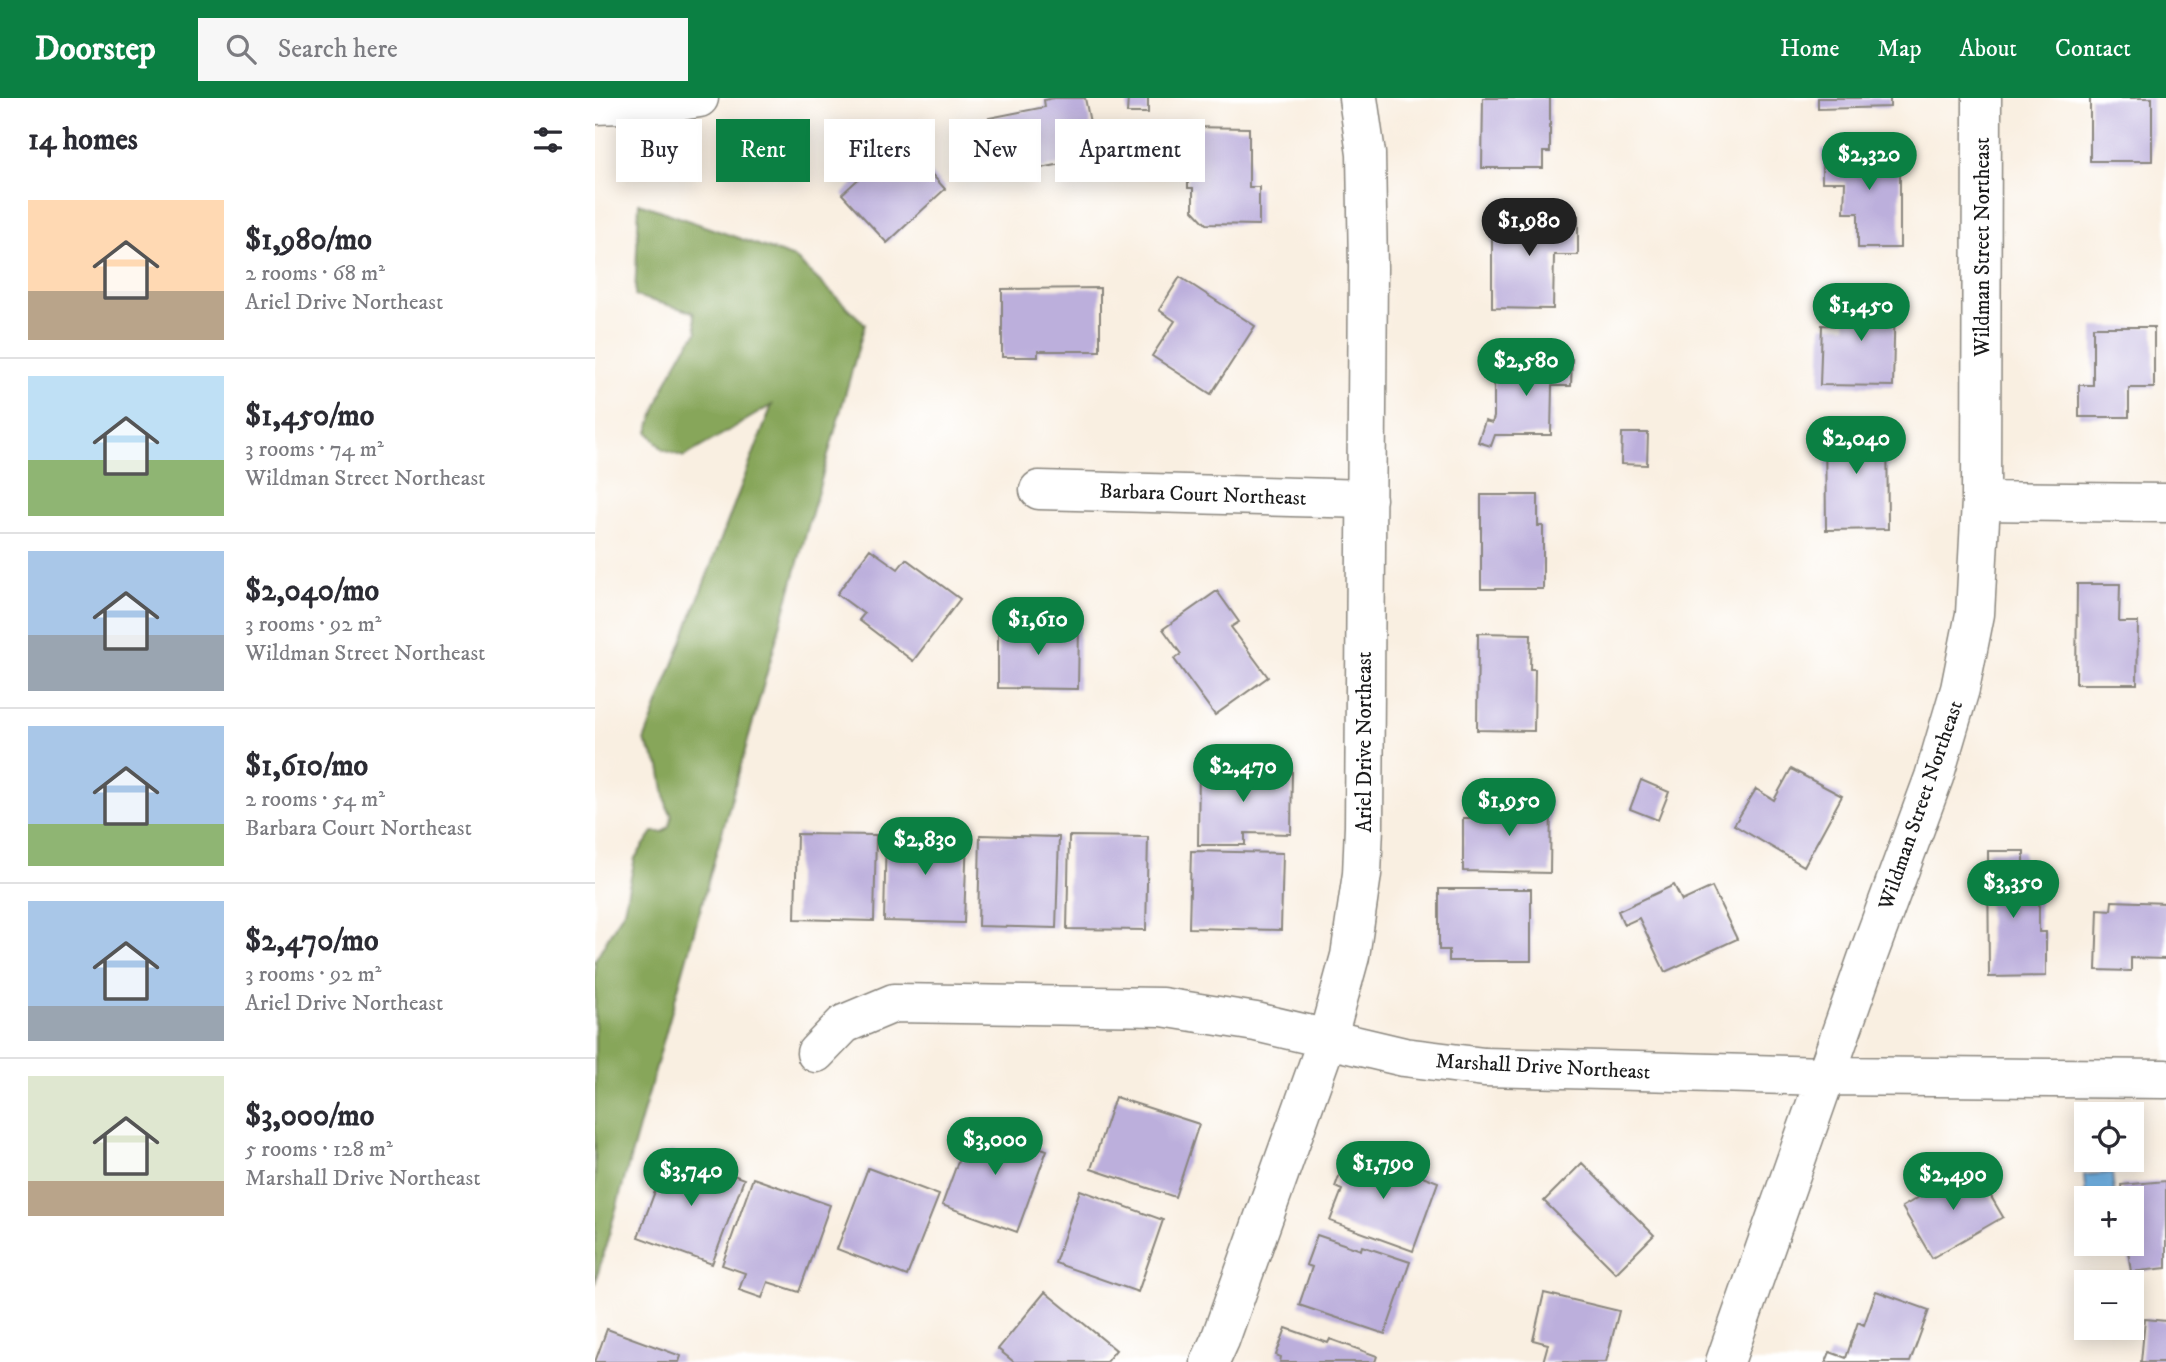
<!DOCTYPE html>
<meta charset="utf-8">
<style>
:root{--surface:#fff;--page:#f7f7f7;--text:#2b2b33;--muted:#7c7c81;--line:#e1e1e2;--accent:#0b8043}
body{margin:0;font-family:"IM FELL DW Pica",serif;background:var(--page);color:var(--text);height:100vh;display:flex;flex-direction:column;font-size:26px;white-space:nowrap}
*{box-sizing:border-box;margin:0}
p{font-size:23px;color:var(--muted)}
.icon{flex:none;width:38px;height:38px;fill:none;stroke:currentColor;stroke-width:2;stroke-linecap:round;stroke-linejoin:round}
.map{position:relative;flex:1;overflow:hidden}
.sheet{display:flex;flex-direction:column;background:var(--surface);width:595px}
.sheet>*{flex:none}
.top-card{position:absolute;left:21px;top:21px;width:665px;height:63px;display:flex;gap:14px}
.tools{position:absolute;left:1479px;top:1004px;display:grid;gap:14px}
.tools a{display:grid;place-items:center;width:70px;height:70px;border-radius:0px;background:var(--surface);box-shadow:0 4px 18px #0003;font-size:35px}
.price{position:absolute;translate:-50% -60px;padding:0 16px;border-radius:24px;background:var(--accent);color:#fff;font-size:23px;line-height:46px;filter:drop-shadow(0 2px 4px #0008)}
.price::after{content:'';position:absolute;left:50%;top:42px;width:21px;height:16px;margin-left:-10px;background:inherit;clip-path:polygon(0 0,100% 0,50% 100%)}
.price.on{background:#222;color:#fff}
ul{padding:0;list-style:none}
li{display:flex;align-items:center;gap:21px;height:175px;padding:0 28px}
li+li{border-top:2px solid var(--line)}
li span{display:grid;place-items:center;flex:none;width:196px;height:140px;border-radius:0px;color:#555}
li>.icon{margin-inline-start:auto}
span .icon{width:84px;height:84px;fill:#fffc;stroke-width:1}
li b{font-size:30px}
h2{display:flex;justify-content:space-between;align-items:center;height:84px;padding:0 28px;font-size:30px}
.tag{padding:0 24px;border-radius:0px;background:var(--surface);box-shadow:0 4px 18px #0003;font-size:24px;line-height:63px}
.tag.on{background:var(--accent);color:#fff}
header{display:flex;align-items:center;gap:42px;box-sizing:border-box;height:98px;padding:0 35px;background:var(--accent);color:#fff}
header strong{font-size:33px}
nav{display:flex;gap:38px;margin-inline-start:auto;font-size:24px}
.search{width:490px;height:63px;background:var(--page);display:flex;align-items:center;gap:18px;box-sizing:border-box;padding:0 24px;border-radius:0px;color:var(--muted);font-size:26px}
main{display:flex;flex:1;min-height:0}
.map>svg:first-child{display:block}
.forest{fill:#87a65a;stroke:#52613b;stroke-width:2}
.water{fill:#73b5e8;stroke:#486882;stroke-width:2}
.building{fill:#bcafdc}
.lines{fill:none;stroke-linecap:round;stroke-linejoin:round}
.minor-casing{stroke:#8a867e;stroke-width:41}
.tertiary-casing{stroke:#8a867e;stroke-width:41}
.minor{stroke:#fff;stroke-width:38}
.tertiary{stroke:#fff;stroke-width:38}
.labels{text-anchor:middle;stroke-width:7;stroke-linejoin:round;paint-order:stroke}
.street-label{font-size:21px;fill:#1c1c1c;stroke:#fff}
</style>
<header>
<strong>Doorstep</strong>
<div class="search"><svg class="icon" aria-label="search" viewBox="0 0 24 24"><circle cx="10" cy="10" r="6"/><path d="M15 15l6 6"/></svg>Search here</div>
<nav><a>Home</a><a>Map</a><a>About</a><a>Contact</a></nav>
</header>
<main>
<section class="sheet">
<h2>14 homes<svg class="icon" aria-label="filters" viewBox="0 0 24 24"><path d="M4 7h16M4 17h16"/><circle cx="9" cy="7" r="2"/><circle cx="15" cy="17" r="2"/></svg></h2>
<ul>
<li><span style="background:linear-gradient(#ffd9b3 65%,#b9a48a 0)"><svg class="icon" aria-label="home" viewBox="0 0 24 24"><path d="M3 11l9-7 9 7M6 9v11h12V9"/></svg></span><div><b>$1,980/mo</b><p>2 rooms · 68 m²</p><p>Ariel Drive Northeast</p></div></li>
<li><span style="background:linear-gradient(#bfe0f5 60%,#8fb573 0)"><svg class="icon" aria-label="home" viewBox="0 0 24 24"><path d="M3 11l9-7 9 7M6 9v11h12V9"/></svg></span><div><b>$1,450/mo</b><p>3 rooms · 74 m²</p><p>Wildman Street Northeast</p></div></li>
<li><span style="background:linear-gradient(#a9c7e8 60%,#9aa5b1 0)"><svg class="icon" aria-label="home" viewBox="0 0 24 24"><path d="M3 11l9-7 9 7M6 9v11h12V9"/></svg></span><div><b>$2,040/mo</b><p>3 rooms · 92 m²</p><p>Wildman Street Northeast</p></div></li>
<li><span style="background:linear-gradient(#a9c7e8 70%,#8fb573 0)"><svg class="icon" aria-label="home" viewBox="0 0 24 24"><path d="M3 11l9-7 9 7M6 9v11h12V9"/></svg></span><div><b>$1,610/mo</b><p>2 rooms · 54 m²</p><p>Barbara Court Northeast</p></div></li>
<li><span style="background:linear-gradient(#a9c7e8 75%,#9aa5b1 0)"><svg class="icon" aria-label="home" viewBox="0 0 24 24"><path d="M3 11l9-7 9 7M6 9v11h12V9"/></svg></span><div><b>$2,470/mo</b><p>3 rooms · 92 m²</p><p>Ariel Drive Northeast</p></div></li>
<li><span style="background:linear-gradient(#dfe7d0 75%,#b9a48a 0)"><svg class="icon" aria-label="home" viewBox="0 0 24 24"><path d="M3 11l9-7 9 7M6 9v11h12V9"/></svg></span><div><b>$3,000/mo</b><p>5 rooms · 128 m²</p><p>Marshall Drive Northeast</p></div></li>
</ul>
</section>
<div class="map">
<svg width="1571" height="1264" viewBox="0 0 1571 1264">
<rect width="100%" height="100%" fill="#fff"/>
<filter id="ink" filterUnits="userSpaceOnUse"><feTurbulence type="fractalNoise" baseFrequency=".0143" numOctaves="2"/><feDisplacementMap in="SourceGraphic" scale="14" xChannelSelector="R" yChannelSelector="G"/><feConvolveMatrix kernelMatrix="1 2 1 2 8 2 1 2 1" color-interpolation-filters="sRGB"/></filter>
<filter id="wash" filterUnits="userSpaceOnUse"><feTurbulence type="fractalNoise" baseFrequency=".00686" numOctaves="4" result="noise"/><feDisplacementMap in="SourceGraphic" scale="28" xChannelSelector="R" yChannelSelector="G"/><feGaussianBlur stdDeviation="1.57" result="paint"/><feColorMatrix in="noise" values="0 0 0 0 0 0 0 0 0 0 0 0 0 0 0 0 0 1.4 0 .05"/><feComposite in="paint" operator="in"/></filter>
<g filter="url(#wash)">
<rect width="100%" height="100%" fill="#f9efe1"/>
<path class="forest" d="M 44,105 L 200,160 L 270,226 L 0,1186 L 0,862 L 29,812 L 40,760 L 58,734 L 68,734 L 74,728 L 77,717 L 72,709 L 65,669 L 49,643 L 177,307 L 89,359 L 68,352 L 53,334 C 65,297 78,264 102,234 L 98,214 L 40,198 Z"/>
<path class="water" d="M 1517,1075 L 1520,1101 L 1491,1101 L 1489,1077 Z"/>
<g id="blocks">
<path class="building" d="M 459,0 L 490,0 L 502,59 L 406,78 L 394,20 L 450,9 L 449,2 Z
M 533,0 L 553,0 L 553,15 L 532,15 Z
M 888,0 L 955,0 L 955,54 L 948,54 L 948,70 L 887,70 Z
M 1223,0 L 1295,0 L 1295,9 L 1223,11 Z
M 1495,0 L 1557,0 L 1557,63 L 1495,63 Z
M 593,29 L 654,30 L 654,89 L 664,89 L 664,127 L 611,126 L 598,112 L 598,90 L 593,90 Z
M 306,42 L 350,91 L 292,145 L 247,96 Z
M 1227,51 L 1305,51 L 1305,150 L 1263,150 L 1263,115 L 1249,115 L 1250,84 L 1227,84 Z
M 897,118 L 983,118 L 983,157 L 959,157 L 958,211 L 897,210 Z
M 585,179 L 660,228 L 616,296 L 557,258 L 580,223 L 564,212 Z
M 505,190 L 505,253 L 443,253 L 443,259 L 407,259 L 407,191 Z
M 1252,193 L 1300,195 L 1298,288 L 1225,287 L 1227,227 L 1251,228 Z
M 1498,229 L 1559,229 L 1559,290 L 1534,290 L 1534,319 L 1484,319 L 1484,287 L 1498,287 Z
M 924,260 L 977,261 L 976,288 L 957,288 L 956,337 L 900,337 L 896,348 L 883,344 L 890,323 L 897,325 L 899,319 L 899,274 L 924,275 Z
M 1230,325 L 1292,325 L 1293,431 L 1231,432 Z
M 1027,335 L 1053,335 L 1052,367 L 1026,366 Z
M 886,397 L 943,397 L 943,428 L 948,428 L 948,491 L 886,491 Z
M 275,451 L 303,471 L 311,461 L 365,501 L 318,563 L 264,522 L 269,516 L 242,496 Z
M 1482,486 L 1525,486 L 1524,524 L 1543,524 L 1542,586 L 1481,586 Z
M 622,493 L 644,524 L 636,529 L 673,579 L 620,617 L 579,561 L 586,556 L 568,531 Z
M 403,527 L 484,527 L 483,591 L 403,590 Z
M 883,535 L 936,536 L 935,571 L 940,571 L 939,633 L 882,632 Z
M 604,670 L 697,671 L 696,736 L 650,735 L 650,747 L 603,747 Z
M 1196,671 L 1247,698 L 1209,768 L 1139,727 L 1161,691 L 1179,702 Z
M 1046,682 L 1074,694 L 1063,722 L 1035,711 Z
M 888,702 L 956,703 L 955,775 L 868,773 L 868,720 L 887,720 Z
M 291,732 L 372,735 L 369,825 L 289,823 Z
M 202,736 L 281,737 L 279,823 L 200,821 Z
M 385,737 L 464,739 L 461,830 L 383,828 Z
M 474,738 L 553,739 L 551,832 L 472,831 Z
M 596,753 L 688,755 L 686,832 L 594,830 Z
M 1393,753 L 1429,753 L 1429,796 L 1444,796 L 1444,834 L 1451,834 L 1451,878 L 1394,879 Z
M 1079,787 L 1087,803 L 1117,789 L 1142,841 L 1070,874 L 1044,820 L 1029,827 L 1023,813 Z
M 844,791 L 936,791 L 936,863 L 854,863 L 854,852 L 844,852 Z
M 1517,803 L 1571,805 L 1571,861 L 1536,860 L 1536,873 L 1501,872 L 1503,811 L 1516,812 Z
M 520,999 L 604,1026 L 580,1099 L 496,1071 Z
M 377,1025 L 452,1052 L 422,1134 L 347,1107 Z
M 75,1053 L 149,1081 L 117,1166 L 43,1139 Z
M 753,1054 L 795,1070 L 797,1066 L 843,1084 L 818,1153 L 735,1123 L 747,1092 L 740,1089 Z
M 987,1065 L 1059,1137 L 1021,1175 L 949,1103 Z
M 1378,1068 L 1408,1119 L 1337,1160 L 1307,1109 Z
M 273,1070 L 344,1097 L 312,1178 L 242,1151 Z
M 158,1080 L 235,1107 L 204,1194 L 173,1184 L 167,1200 L 144,1192 L 150,1175 L 127,1167 Z
M 1571,1083 L 1571,1170 L 1536,1174 L 1532,1146 L 1536,1146 L 1536,1101 L 1527,1101 L 1526,1087 Z
M 485,1092 L 568,1122 L 543,1194 L 460,1165 Z
M 722,1137 L 766,1152 L 767,1148 L 815,1164 L 790,1236 L 704,1207 L 717,1169 L 711,1167 Z
M 1281,1193 L 1334,1212 L 1315,1264 L 1231,1264 L 1235,1254 L 1251,1260 L 1263,1224 L 1269,1227 Z
M 450,1194 L 521,1252 L 511,1264 L 419,1264 L 403,1251 Z
M 949,1195 L 1024,1213 L 1011,1264 L 948,1264 L 953,1246 L 938,1242 Z
M 1550,1221 L 1571,1223 L 1571,1264 L 1546,1264 Z
M 691,1230 L 733,1245 L 735,1241 L 782,1258 L 780,1264 L 685,1264 L 686,1259 L 681,1257 Z
M 12,1231 L 86,1258 L 84,1264 L 0,1264 Z"/>
</g>
</g>
<g filter="url(#ink)">
<use href="#blocks" fill-opacity="0" stroke="#8a867e" stroke-width="2"/>
<g class="lines">
<defs>
<path id="minor" d="M 444,392 L 772,401
M 1386,403 L 1571,405
M 221,955 L 249,926 L 299,905 L 567,909 L 661,924 L 809,959 L 889,969 L 1231,978 L 1571,981
M 615,1264 L 625,1242 L 732,942 L 755,858 L 767,776 L 769,728 L 773,170 L 771,56 L 763,0
M 1130,1264 L 1274,855 L 1339,679 L 1365,591 L 1380,516 L 1386,403 L 1387,0"/>
<path id="tertiary" d="M 0,7 L 79,4 L 104,0"/>
</defs>
<use href="#minor" class="minor-casing"/>
<use href="#tertiary" class="tertiary-casing"/>
<use href="#minor" class="minor"/>
<use href="#tertiary" class="tertiary"/>
</g>
</g>
<g class="labels">
<g class="street-label">
<text transform="translate(1387 149) rotate(-90)" y="7">Wildman Street Northeast</text>
<text transform="translate(608 396) rotate(2)" y="7">Barbara Court Northeast</text>
<text transform="translate(769 644) rotate(-90)" y="7">Ariel Drive Northeast</text>
<text transform="translate(1325 707) rotate(-71)" y="7">Wildman Street Northeast</text>
<text transform="translate(948 968) rotate(3)" y="7">Marshall Drive Northeast</text>
</g>
</g>
</svg>
<div class="tools">
<a><svg class="icon" aria-label="locate" viewBox="0 0 24 24"><circle cx="12" cy="12" r="6"/><path d="M12 2v4M12 18v4M2 12h4M18 12h4"/></svg></a>
<a>+</a>
<a>−</a>
</div>
<b class="price" style="left:1274px;top:94px">$2,320</b>
<b class="price on" style="left:934px;top:160px">$1,980</b>
<b class="price" style="left:1266px;top:245px">$1,450</b>
<b class="price" style="left:931px;top:300px">$2,580</b>
<b class="price" style="left:1261px;top:378px">$2,040</b>
<b class="price" style="left:443px;top:559px">$1,610</b>
<b class="price" style="left:648px;top:706px">$2,470</b>
<b class="price" style="left:914px;top:740px">$1,950</b>
<b class="price" style="left:330px;top:779px">$2,830</b>
<b class="price" style="left:1418px;top:822px">$3,350</b>
<b class="price" style="left:400px;top:1079px">$3,000</b>
<b class="price" style="left:788px;top:1103px">$1,790</b>
<b class="price" style="left:96px;top:1110px">$3,740</b>
<b class="price" style="left:1358px;top:1114px">$2,490</b>
<div class="top-card">
<a class="tag">Buy</a>
<a class="tag on">Rent</a>
<a class="tag">Filters</a>
<a class="tag">New</a>
<a class="tag">Apartment</a>
</div>
</div>
</main>
